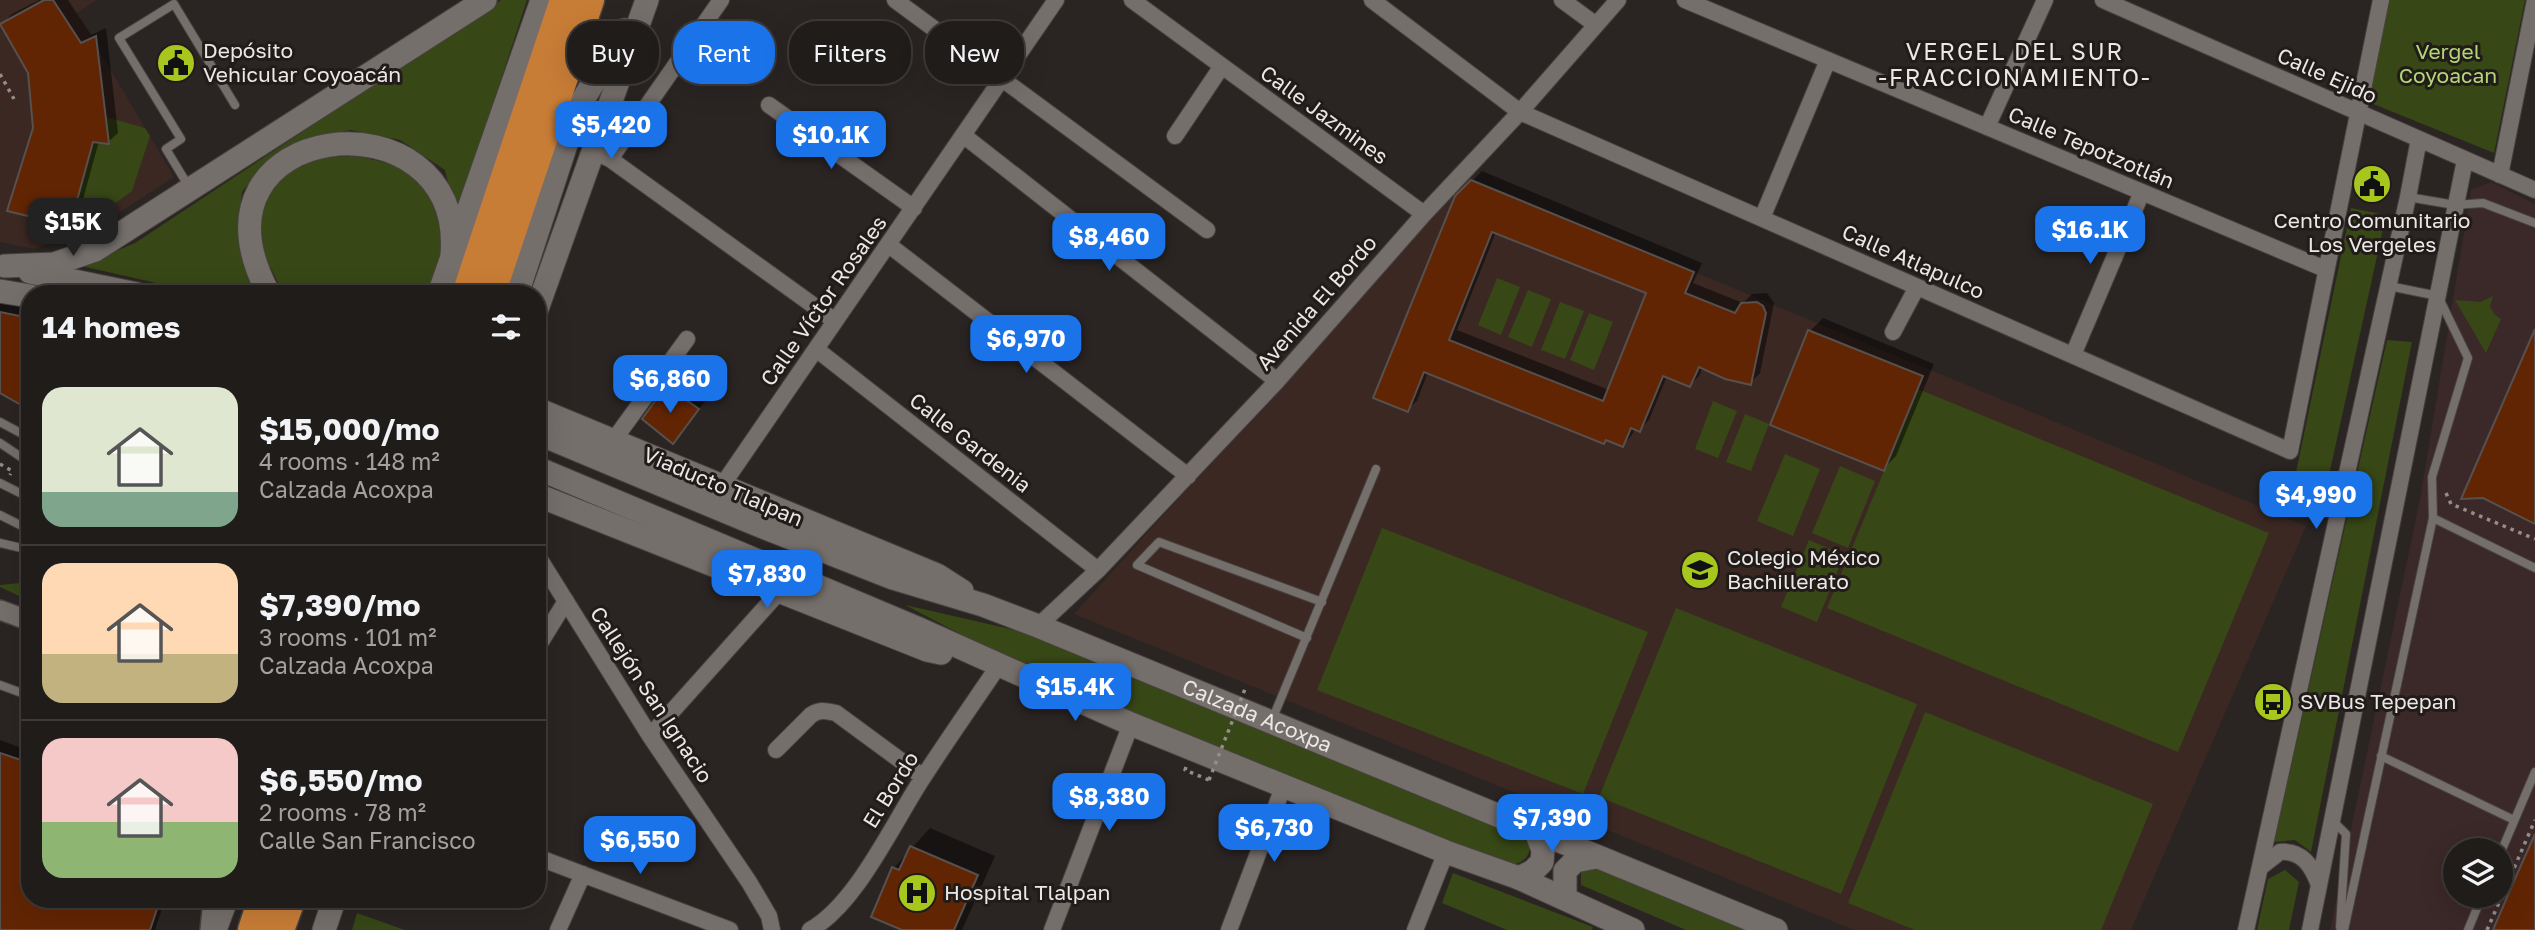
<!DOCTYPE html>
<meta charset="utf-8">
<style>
:root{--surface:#201c1a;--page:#2d2927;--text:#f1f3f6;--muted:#a2a1a2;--line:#3d3a39;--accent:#1a73e8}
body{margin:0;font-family:"Golos Text",sans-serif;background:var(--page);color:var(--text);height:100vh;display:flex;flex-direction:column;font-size:26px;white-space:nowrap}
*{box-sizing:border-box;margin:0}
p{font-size:23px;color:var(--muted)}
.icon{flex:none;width:38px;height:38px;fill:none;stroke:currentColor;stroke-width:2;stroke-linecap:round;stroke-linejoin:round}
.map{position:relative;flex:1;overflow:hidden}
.details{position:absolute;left:21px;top:285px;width:525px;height:623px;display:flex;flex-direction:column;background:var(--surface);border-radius:28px;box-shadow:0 7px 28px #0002,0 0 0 2px var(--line)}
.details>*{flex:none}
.hud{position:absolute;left:567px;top:21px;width:665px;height:63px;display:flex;gap:14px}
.buttons{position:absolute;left:2443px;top:838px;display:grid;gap:14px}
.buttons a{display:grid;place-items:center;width:70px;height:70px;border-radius:50%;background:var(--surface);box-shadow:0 7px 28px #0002,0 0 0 2px var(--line);font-size:35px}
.price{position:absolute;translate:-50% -60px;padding:0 16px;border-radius:14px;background:var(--accent);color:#fff;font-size:23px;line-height:46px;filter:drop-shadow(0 2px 4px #0008)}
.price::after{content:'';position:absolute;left:50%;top:42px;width:21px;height:16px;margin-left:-10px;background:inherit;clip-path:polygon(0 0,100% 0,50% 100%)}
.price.selected{background:#222;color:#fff}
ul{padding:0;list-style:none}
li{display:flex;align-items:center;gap:21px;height:175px;padding:0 21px}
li+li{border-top:2px solid var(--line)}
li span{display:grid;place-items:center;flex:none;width:196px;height:140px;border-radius:21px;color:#555}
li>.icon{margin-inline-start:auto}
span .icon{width:84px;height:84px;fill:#fffc;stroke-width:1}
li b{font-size:30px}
h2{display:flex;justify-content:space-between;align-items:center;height:84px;padding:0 21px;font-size:30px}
.tag{padding:0 24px;border-radius:28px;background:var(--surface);box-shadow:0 7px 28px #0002,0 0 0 2px var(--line);font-size:24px;line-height:63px}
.tag.selected{background:var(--accent);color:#fff}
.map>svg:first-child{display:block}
.commercial{fill:#3b2828;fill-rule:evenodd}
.education{fill:#3b2823}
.green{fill:#374716}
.shadow{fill:#0007;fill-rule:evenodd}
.building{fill:#622503;stroke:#56514e;stroke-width:2;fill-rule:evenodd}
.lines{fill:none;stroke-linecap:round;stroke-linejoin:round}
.service-casing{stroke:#474240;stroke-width:10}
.minor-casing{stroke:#474240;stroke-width:18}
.tertiary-casing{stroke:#474240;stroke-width:22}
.secondary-casing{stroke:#474240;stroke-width:25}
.motorway-casing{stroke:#474240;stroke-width:31}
.path{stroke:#928e8d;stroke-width:3.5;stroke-dasharray:3.5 5;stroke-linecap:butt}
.service{stroke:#756f6c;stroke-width:8}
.minor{stroke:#756f6c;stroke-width:16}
.tertiary{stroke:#756f6c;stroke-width:19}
.secondary{stroke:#756f6c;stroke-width:23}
.motorway{stroke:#c87d36;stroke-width:28}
.path-bridge{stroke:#928e8d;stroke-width:3.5;stroke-dasharray:3.5 5;stroke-linecap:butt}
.labels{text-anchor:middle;stroke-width:6;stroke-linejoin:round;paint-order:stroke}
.poi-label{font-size:21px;fill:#ebe7e6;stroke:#211c19;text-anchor:start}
.park-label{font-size:21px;fill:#b3d576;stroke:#211c19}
.street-label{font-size:21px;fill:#ebe7e6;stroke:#211c19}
.neighbourhood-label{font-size:23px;letter-spacing:2px;fill:#ebe7e6;stroke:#211c19}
</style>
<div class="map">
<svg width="2535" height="930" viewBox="0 0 2535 930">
<rect width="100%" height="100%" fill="#2a2523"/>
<path class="commercial" d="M 2491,182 L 2535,204 L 2535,930 L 2330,930 L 2420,499 L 2471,190 ZM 2455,850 L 2501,850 L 2501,896 L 2455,896 Z"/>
<path class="education" d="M 0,0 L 96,0 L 77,13 L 174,177 L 94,229 L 35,249 L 0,242 Z
M 1468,178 L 2306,526 L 2131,930 L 1854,930 L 1074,614 Z"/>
<path class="green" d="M 501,0 L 527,0 L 456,217 L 445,170 L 400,140 L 351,130 L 313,137 L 262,167 L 242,192 L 239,221 L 245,266 L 257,294 L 205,294 L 81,266 L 135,243 Z
M 2388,0 L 2525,0 L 2494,153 L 2366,101 Z
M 106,117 L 145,128 L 150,136 L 132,191 L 106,210 L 76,203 L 93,142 L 109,144 Z
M 357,156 L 396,165 L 422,185 L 437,211 L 442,253 L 428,294 L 284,294 L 263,253 L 261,208 L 283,173 L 319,157 Z
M 2351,208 L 2386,215 L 2319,521 L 2288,511 Z
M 1497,278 L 1520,287 L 1501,335 L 1478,325 Z
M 1528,290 L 1551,299 L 1532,347 L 1508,337 Z
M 2493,296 L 2490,306 L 2494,314 L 2501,319 L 2486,353 L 2455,300 L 2481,302 Z
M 1560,302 L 1584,311 L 1565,359 L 1541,350 Z
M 1589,313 L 1613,322 L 1594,370 L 1570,360 Z
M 2387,340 L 2412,342 L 2311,852 L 2295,840 L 2274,842 Z
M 1918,389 L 2269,533 L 2178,752 L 1827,608 Z
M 1713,401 L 1737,411 L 1718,458 L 1695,449 Z
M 1745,414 L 1769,424 L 1751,471 L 1726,462 Z
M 1785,454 L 1820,469 L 1793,536 L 1757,521 Z
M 1840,466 L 1875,481 L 1848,548 L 1812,533 Z
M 1382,528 L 1648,632 L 1583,794 L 1317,690 Z
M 1809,540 L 1844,555 L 1817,622 L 1781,607 Z
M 30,582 L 30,601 L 0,587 L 0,585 Z
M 905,605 L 1041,636 L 1526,837 C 1534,852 1527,863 1510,865 L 1303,785 L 1014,662 Z
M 1676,608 L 1917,704 L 1841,894 L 1599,797 Z
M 1925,712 L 2153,804 L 2101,930 L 1915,930 L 1848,903 Z
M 1596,866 L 1750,930 L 1686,930 L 1581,885 L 1581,872 Z
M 2285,870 L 2299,882 L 2289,930 L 2257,930 L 2268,879 Z
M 1453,873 L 1593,927 L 1592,930 L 1507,930 L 1442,903 Z
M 357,913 L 405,930 L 352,930 Z"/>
<path class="shadow" d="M 39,0 L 68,0 L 91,35 L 106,28 L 118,133 L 108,142 L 99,141 L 79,214 L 69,224 L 34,128 L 30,72 L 2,24 L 12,14 Z
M 1482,171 L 1702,263 L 1693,283 L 1743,303 L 1752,294 L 1767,293 L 1774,303 L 1760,373 L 1750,383 L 1703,367 L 1699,376 L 1690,385 L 1667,376 L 1649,420 L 1639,430 L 1635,428 L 1632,435 L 1623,445 L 1428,372 L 1417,401 L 1407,410 L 1457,197 ZM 1496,232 L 1648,292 L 1609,390 L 1457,330 Z
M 0,300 L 30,306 L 30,404 L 0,391 Z
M 1823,318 L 1934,364 L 1896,456 L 1883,469 L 1810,331 Z
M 676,378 L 707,399 L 673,441 L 667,387 Z
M 0,740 L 30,751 L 30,900 L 165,900 L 155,930 L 0,930 Z
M 930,828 L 995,856 L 962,930 L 906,930 L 894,868 Z"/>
<path class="building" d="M 44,0 L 53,0 L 81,43 L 96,36 L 109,144 L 93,142 L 70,226 L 7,211 L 33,128 L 28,73 L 0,24 Z
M 1471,180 L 1694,272 L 1685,293 L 1735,313 L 1741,303 L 1757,302 L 1763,306 L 1766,313 L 1751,385 L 1725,379 L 1699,367 L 1690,387 L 1663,376 L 1640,432 L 1631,428 L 1623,447 L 1606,440 L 1604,444 L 1424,372 L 1408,412 L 1373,398 L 1455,196 ZM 1492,232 L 1646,293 L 1603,401 L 1449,340 Z
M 0,312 L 30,318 L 30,410 L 0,393 Z
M 2535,329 L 2535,524 L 2483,498 L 2461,499 Z
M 1808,330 L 1923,376 L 1884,471 L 1770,425 Z
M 666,386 L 699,409 L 673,444 L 642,419 Z
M 0,753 L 30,763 L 30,900 L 160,900 L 150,930 L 0,930 Z
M 2535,834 L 2535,930 L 2493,930 L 2514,881 Z
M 910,846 L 978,875 L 954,930 L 902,930 L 871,917 L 892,867 L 899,870 Z"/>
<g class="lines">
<defs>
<path id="service" d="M 189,187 L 166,149 L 181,139 L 119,38 L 174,4 L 235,105
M 2408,197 L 2455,205 L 2483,203 L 2535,223
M 0,422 L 30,438
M 0,443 L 30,463
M 0,483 L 30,498
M 0,515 L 30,530
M 2433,518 L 2535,568
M 0,543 L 30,550
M 1307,638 L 1137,565 L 1159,542 L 1322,602
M 0,685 L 30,696
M 1272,720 L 1376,469
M 2381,756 L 2514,820
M 2332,820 L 2346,834 L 2340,927
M 2501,852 L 2535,772
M 2344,930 L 2433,518 L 2432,477 L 2468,358 L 2438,296 L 2389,286
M 2468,930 L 2482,896"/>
<path id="minor" d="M 895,0 L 1207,230
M 1132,0 L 1424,214
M 1372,0 L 1520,112 L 2290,451 L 2381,0
M 1562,0 L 1596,25
M 1685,0 L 2325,269
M 2103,0 L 2535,190
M 769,105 L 914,208
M 1987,127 L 2045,0
M 963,135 L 1277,381
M 1175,136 L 1222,66
M 592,151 L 610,159 L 835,321
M 610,159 L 721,0
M 2500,175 L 2535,0
M 1762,218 L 1828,60
M 889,245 L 1188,476
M 1893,332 L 1917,287
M 816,349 L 1098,570
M 2073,355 L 2142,192
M 613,441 L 687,339
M 721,487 L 1056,0
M 537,555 L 650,736 L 749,882 L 769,916 L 772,930
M 1038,626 L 1098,570 L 1277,381 L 1424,214 L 1520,112 L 1618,0
M 537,648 L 566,601
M 650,736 L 780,591
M 776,750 L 811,715 C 820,709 826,711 836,713 L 923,777
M 537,857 L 730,930
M 2262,866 L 2280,852 C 2302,850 2312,866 2319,885
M 558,930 L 583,874
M 810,930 C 857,904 894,821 924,776 C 948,739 974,702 999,665
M 1052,930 L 1131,724
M 1229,930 L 1284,785
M 1415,930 L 1446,852
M 2246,930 L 2408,197 L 2419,139
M 2310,930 L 2465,160"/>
<path id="tertiary" d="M 0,610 L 30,621
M 210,930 L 213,900"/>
<g id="secondary">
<path d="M 5,266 L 54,264 L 95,250 L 485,0"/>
<path d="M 30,272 L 137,294"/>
<path d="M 0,291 L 30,296"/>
<path d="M 269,294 C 173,117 466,87 452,255"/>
<path d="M 439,294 L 542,0"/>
<path d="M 517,294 L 578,108 L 625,30"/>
<path d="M 537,309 L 647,0"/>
<path d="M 537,409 L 937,575 L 962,591"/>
<path id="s1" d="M 537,433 L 753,523 L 893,578 L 983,605 L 1038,626 L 1776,930"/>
<path d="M 537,468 L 917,628 L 1131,724 L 1446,852 L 1519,878 L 1633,930"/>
<path d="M 537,495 L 927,650 L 941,653"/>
<path d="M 1519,878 L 1533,871 L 1542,862 L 1543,850 L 1536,832"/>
<path d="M 1565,898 L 1565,871 L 1575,861 L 1596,857"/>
<path d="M 215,930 L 226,900"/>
<path d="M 324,930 L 334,900"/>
</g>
<path id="motorway" d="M 466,294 L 564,0
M 491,294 L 590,0
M 252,930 L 262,900
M 280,930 L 291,900"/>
</defs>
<use href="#service" class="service-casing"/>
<use href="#minor" class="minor-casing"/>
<use href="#tertiary" class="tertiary-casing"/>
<use href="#secondary" class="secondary-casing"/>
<use href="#motorway" class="motorway-casing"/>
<path class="path" d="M 0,74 L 14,99
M 0,464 L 12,471 L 10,475
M 2446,493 L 2451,504 L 2535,539
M 1186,767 L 1185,770 L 1209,780
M 2501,869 L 2516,875
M 2487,930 L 2535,820"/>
<use href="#service" class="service"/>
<use href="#minor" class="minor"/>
<use href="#tertiary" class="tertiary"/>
<use href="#secondary" class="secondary"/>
<use href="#motorway" class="motorway"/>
<path class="path-bridge" d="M 1209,780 L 1245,689"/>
</g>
<defs>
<symbol id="civic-disc" viewBox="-11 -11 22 22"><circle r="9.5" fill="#a7c71e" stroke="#211c19"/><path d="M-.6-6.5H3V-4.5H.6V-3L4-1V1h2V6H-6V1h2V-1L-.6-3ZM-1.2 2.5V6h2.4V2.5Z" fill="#111"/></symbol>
<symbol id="school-disc" viewBox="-11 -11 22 22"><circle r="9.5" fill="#a7c71e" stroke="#211c19"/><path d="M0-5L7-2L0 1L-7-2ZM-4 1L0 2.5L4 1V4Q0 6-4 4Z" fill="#111"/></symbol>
<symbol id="bus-disc" viewBox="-11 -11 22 22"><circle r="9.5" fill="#a7c71e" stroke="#211c19"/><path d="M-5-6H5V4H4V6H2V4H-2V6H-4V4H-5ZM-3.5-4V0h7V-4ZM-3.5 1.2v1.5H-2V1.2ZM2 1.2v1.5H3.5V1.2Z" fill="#111"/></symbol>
<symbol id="hospital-disc" viewBox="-11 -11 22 22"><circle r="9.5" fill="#a7c71e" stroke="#211c19"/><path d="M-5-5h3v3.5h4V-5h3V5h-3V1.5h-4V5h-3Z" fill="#111"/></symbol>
</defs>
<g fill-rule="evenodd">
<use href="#civic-disc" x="154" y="41" width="44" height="44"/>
<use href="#civic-disc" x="2350" y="162" width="44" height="44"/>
<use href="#school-disc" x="1678" y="548" width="44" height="44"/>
<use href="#bus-disc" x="2251" y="680" width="44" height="44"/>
<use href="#hospital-disc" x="895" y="871" width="44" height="44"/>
</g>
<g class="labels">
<g class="poi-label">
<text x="203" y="58">Depósito<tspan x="203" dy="24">Vehicular Coyoacán</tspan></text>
<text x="2372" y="228" text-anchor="middle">Centro Comunitario<tspan x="2372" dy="24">Los Vergeles</tspan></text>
<text x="1727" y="565">Colegio México<tspan x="1727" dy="24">Bachillerato</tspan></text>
<text x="2300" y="709">SVBus Tepepan</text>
<text x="944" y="900">Hospital Tlalpan</text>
</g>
<g class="park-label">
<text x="2448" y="59">Vergel<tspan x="2448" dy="24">Coyoacan</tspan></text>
</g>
<g class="street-label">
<text transform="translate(2327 76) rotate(24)" y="7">Calle Ejido</text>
<text transform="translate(1324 115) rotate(36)" y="7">Calle Jazmines</text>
<text transform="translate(2091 148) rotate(23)" y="7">Calle Tepotzotlán</text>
<text transform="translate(1913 262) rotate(24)" y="7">Calle Atlapulco</text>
<text transform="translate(824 301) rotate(-55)" y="7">Calle Víctor Rosales</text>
<text transform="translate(1317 303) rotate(-49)" y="7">Avenida El Bordo</text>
<text transform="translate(970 443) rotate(38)" y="7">Calle Gardenia</text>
<text transform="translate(723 487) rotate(23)" y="7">Viaducto Tlalpan</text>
<text transform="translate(651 695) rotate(57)" y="7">Callejón San Ignacio</text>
<text dy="7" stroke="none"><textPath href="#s1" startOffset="774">Calzada Acoxpa</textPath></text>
<text transform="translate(891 790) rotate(-58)" y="7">El Bordo</text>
</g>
<g class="neighbourhood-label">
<text x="2015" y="60">VERGEL DEL SUR<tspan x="2015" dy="26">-FRACCIONAMIENTO-</tspan></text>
</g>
</g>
</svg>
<div class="buttons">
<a><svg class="icon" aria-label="layers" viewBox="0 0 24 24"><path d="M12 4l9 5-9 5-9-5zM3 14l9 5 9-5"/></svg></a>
</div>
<b class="price" style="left:611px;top:161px">$5,420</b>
<b class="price" style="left:831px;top:171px">$10.1K</b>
<b class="price selected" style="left:73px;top:258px">$15K</b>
<b class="price" style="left:2090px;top:266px">$16.1K</b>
<b class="price" style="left:1109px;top:273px">$8,460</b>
<b class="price" style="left:1026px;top:375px">$6,970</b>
<b class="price" style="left:670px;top:415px">$6,860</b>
<b class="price" style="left:2316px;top:531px">$4,990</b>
<b class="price" style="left:767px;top:610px">$7,830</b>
<b class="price" style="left:1075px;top:723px">$15.4K</b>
<b class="price" style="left:1109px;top:833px">$8,380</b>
<b class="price" style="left:1552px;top:854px">$7,390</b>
<b class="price" style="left:1274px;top:864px">$6,730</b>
<b class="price" style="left:640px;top:876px">$6,550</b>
<div class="hud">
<a class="tag">Buy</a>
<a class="tag selected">Rent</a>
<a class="tag">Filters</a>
<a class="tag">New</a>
</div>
<section class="details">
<h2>14 homes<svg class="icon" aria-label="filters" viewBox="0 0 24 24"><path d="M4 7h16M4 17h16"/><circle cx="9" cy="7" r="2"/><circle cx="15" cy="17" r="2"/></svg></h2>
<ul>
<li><span style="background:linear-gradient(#dfe7d0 75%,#7fa58c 0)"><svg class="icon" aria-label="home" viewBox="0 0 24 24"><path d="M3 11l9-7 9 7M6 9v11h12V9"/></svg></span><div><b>$15,000/mo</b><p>4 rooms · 148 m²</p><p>Calzada Acoxpa</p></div></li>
<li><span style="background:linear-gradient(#ffd9b3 65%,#c2b280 0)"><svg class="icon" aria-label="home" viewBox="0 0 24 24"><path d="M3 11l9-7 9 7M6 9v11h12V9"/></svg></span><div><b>$7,390/mo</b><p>3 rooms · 101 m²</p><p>Calzada Acoxpa</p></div></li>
<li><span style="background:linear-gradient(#f6c9c9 60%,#8fb573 0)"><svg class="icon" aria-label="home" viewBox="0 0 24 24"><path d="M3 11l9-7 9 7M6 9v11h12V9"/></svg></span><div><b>$6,550/mo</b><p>2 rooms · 78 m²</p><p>Calle San Francisco</p></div></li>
</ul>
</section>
</div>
